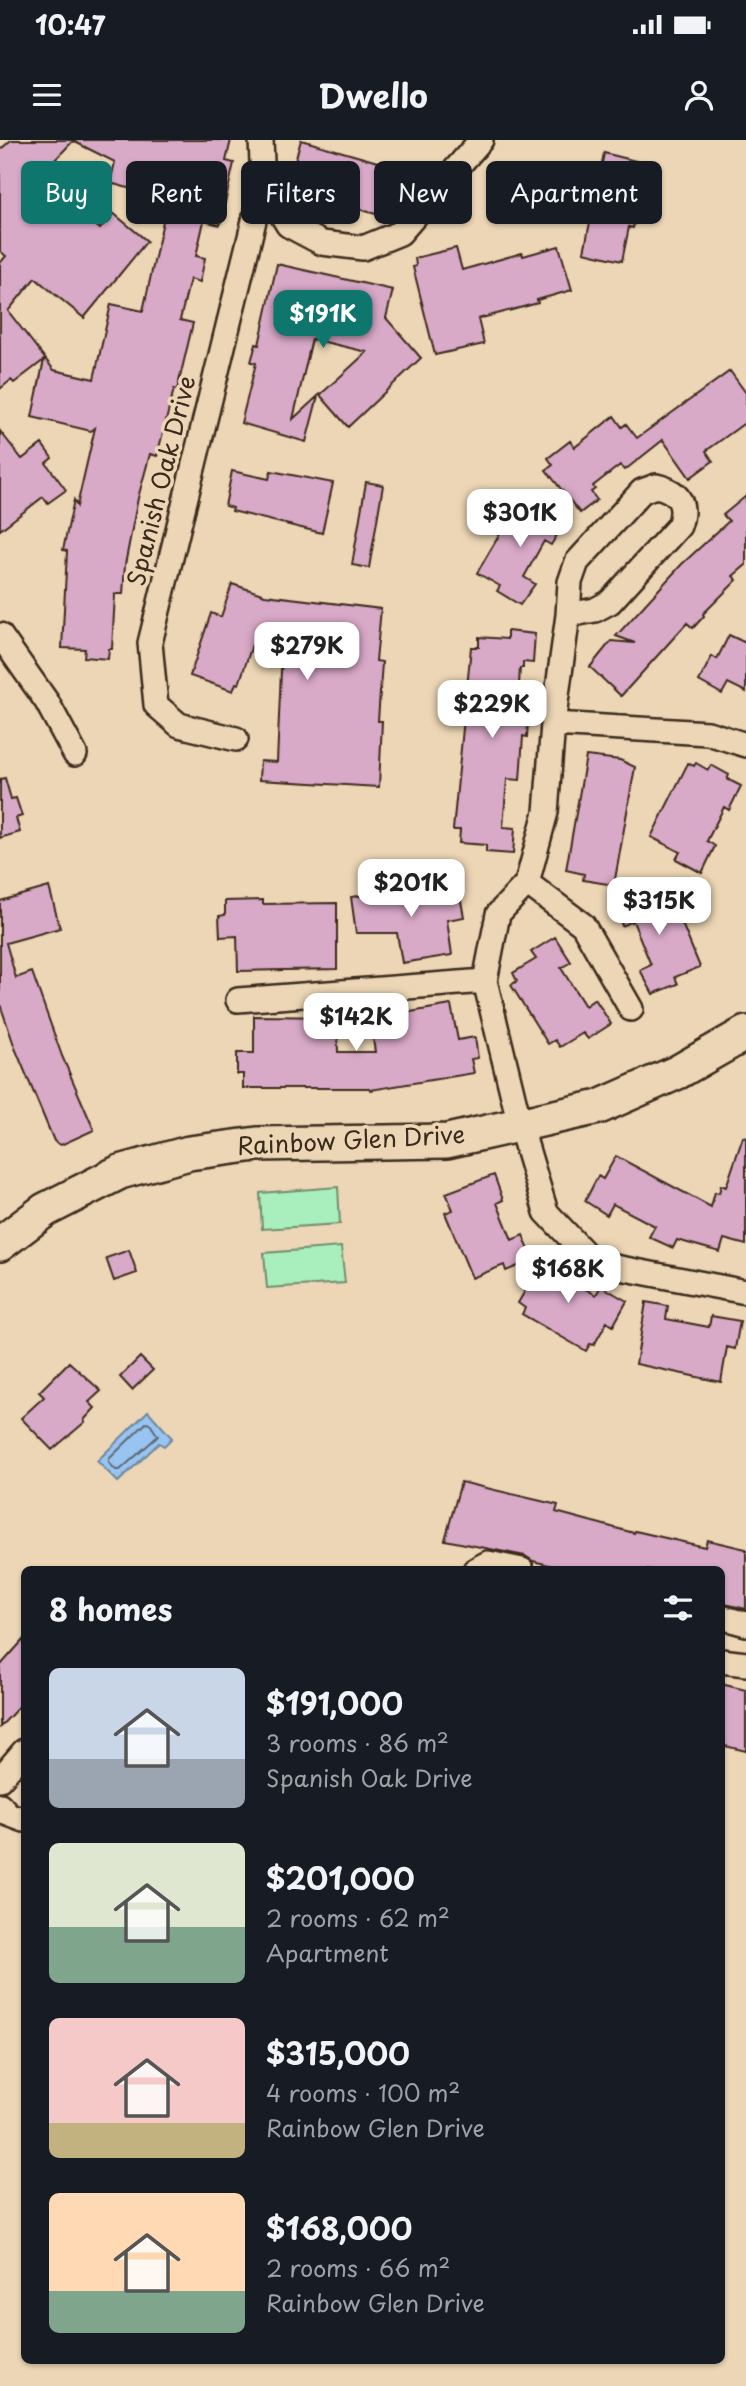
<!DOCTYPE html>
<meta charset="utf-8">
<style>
:root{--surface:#171b24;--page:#242831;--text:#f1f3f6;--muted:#9ea1a6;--accent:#0f766e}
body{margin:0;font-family:"Playpen Sans",sans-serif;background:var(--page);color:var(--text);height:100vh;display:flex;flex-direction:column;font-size:26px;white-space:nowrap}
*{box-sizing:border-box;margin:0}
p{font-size:23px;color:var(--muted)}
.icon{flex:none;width:38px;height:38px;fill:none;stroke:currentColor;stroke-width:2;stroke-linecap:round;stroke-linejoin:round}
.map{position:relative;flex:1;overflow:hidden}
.drawer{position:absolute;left:21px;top:1426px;width:704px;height:798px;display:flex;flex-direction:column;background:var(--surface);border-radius:10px;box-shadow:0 2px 5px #0004}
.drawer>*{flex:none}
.banner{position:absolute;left:21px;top:21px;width:705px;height:63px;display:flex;gap:14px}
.price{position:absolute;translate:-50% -60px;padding:0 16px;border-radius:14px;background:#fff;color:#222;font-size:23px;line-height:46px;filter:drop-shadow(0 2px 4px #0008)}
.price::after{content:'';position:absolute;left:50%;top:42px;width:21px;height:16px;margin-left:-10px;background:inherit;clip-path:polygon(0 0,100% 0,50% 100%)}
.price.active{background:var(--accent);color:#fff}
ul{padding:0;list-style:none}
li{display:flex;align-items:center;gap:21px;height:175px;padding:0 28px}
li span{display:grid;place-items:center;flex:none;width:196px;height:140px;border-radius:10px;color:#555}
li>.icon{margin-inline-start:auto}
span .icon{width:84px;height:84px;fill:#fffc;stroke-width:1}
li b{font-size:30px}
h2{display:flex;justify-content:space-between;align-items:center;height:84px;padding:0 28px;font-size:30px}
.tag{padding:0 24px;border-radius:10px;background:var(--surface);box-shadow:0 2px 5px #0004;font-size:24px;line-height:63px}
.tag.active{background:var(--accent);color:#fff}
.status{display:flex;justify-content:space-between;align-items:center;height:49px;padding:0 35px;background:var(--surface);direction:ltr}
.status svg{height:19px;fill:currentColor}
header{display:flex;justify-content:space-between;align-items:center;height:91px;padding:0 28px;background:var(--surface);font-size:32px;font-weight:700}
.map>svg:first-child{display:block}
.green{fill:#a8efbd;stroke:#728c6e;stroke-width:2}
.water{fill:#97c4f1;stroke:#72869d;stroke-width:2}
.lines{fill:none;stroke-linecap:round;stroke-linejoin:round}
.shore{stroke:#606872;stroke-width:2}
.building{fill:#d9a9c8;stroke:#3b2a1e;stroke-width:2;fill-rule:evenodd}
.street-casing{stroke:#3b2a1e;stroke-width:28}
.secondary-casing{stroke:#3b2a1e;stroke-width:38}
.street{stroke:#ecd6b5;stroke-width:23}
.secondary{stroke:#ecd6b5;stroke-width:33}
.labels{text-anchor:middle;stroke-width:7;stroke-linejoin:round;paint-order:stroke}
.street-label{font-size:24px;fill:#3b2a1e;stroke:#ecd6b5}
</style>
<div class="status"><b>10:47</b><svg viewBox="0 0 49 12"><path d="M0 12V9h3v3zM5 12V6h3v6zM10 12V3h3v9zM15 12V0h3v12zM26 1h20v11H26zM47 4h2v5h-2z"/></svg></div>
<header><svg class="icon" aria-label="menu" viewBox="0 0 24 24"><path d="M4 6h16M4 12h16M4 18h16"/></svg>Dwello<svg class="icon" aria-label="person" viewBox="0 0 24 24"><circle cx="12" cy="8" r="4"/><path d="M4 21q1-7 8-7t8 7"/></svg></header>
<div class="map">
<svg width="746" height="2246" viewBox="0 0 746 2246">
<rect width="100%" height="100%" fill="#ecd6b5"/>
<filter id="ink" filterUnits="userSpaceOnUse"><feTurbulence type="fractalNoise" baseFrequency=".0143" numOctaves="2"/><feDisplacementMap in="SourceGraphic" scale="14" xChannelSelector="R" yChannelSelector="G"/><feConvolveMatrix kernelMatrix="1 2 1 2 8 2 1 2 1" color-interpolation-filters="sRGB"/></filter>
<g filter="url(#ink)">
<path class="green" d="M 338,1047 L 340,1084 L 262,1089 L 260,1053 Z
M 341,1107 L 345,1143 L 267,1148 L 264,1113 Z"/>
<path class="water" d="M 148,1271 L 172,1298 L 164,1306 L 159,1303 L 118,1342 L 97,1321 Z"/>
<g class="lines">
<path class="shore" d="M 146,1283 L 150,1284 L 158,1296 L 120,1330 L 116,1330 L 109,1323 L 109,1319 Z"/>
</g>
<path class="building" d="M 11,0 L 231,0 L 226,21 L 234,23 L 220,85 L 204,81 L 196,116 L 205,118 L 200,142 L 190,139 L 180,180 L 193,183 L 177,250 L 174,249 L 157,316 L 150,314 L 138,358 L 125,425 L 123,454 L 115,454 L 112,509 L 109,509 L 108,519 L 84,517 L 85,509 L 62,508 L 67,411 L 63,410 L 74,360 L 77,366 L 95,288 L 91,291 L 32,277 L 44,220 L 14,243 L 11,240 L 0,249 L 0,123 L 6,116 L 0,111 L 0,10 ZM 73,1 L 115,22 L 110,43 L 168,59 L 143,171 L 111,164 L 94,239 L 54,230 L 8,171 L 35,138 L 84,178 L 147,101 L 113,73 L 100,89 L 39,38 L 46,32 L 69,37 L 52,23 Z
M 301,0 L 402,29 L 395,55 L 386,52 L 379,75 L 297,51 L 304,28 L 294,25 Z
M 604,13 L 648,24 L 633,88 L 629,87 L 622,121 L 584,112 Z
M 559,106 L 572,150 L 537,160 L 538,163 L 478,179 L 484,204 L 435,215 L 413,127 L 416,126 L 415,118 L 456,108 L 462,130 L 522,113 L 523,116 Z
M 277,124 L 393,150 L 386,178 L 421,218 L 348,287 L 320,255 L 367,212 L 312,199 L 293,279 L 318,256 L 306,302 L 241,283 L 256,223 L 251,222 L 256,204 L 259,205 Z
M 730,231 L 746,253 L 746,282 L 706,311 L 713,321 L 690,338 L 663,300 L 625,330 L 620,325 L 593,346 L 595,349 L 591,352 L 597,360 L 580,373 L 546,330 L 553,325 L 548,318 L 570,301 L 575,307 L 614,276 L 622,287 L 626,284 L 637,298 Z
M 0,291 L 22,319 L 42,304 L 52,318 L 46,323 L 66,350 L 48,363 L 43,357 L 0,390 Z
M 232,331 L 269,339 L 271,331 L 333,343 L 322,393 L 232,371 L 233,368 L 225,366 Z
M 366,342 L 383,345 L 369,428 L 352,425 Z
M 746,356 L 746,425 L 733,436 L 737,440 L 703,474 L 704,476 L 693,488 L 687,483 L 621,556 L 590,527 L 611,501 L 635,503 L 616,496 L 682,424 L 729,381 L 723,375 Z
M 521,358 L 533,366 L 536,362 L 566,380 L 551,405 L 544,401 L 524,437 L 535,444 L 520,465 L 497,451 L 500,446 L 477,433 Z
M 232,444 L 265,455 L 381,469 L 376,521 L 382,522 L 378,581 L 382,581 L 379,647 L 259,640 L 260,621 L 277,622 L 282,508 L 252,505 L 239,544 L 236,543 L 233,551 L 190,536 L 211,473 L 221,477 Z
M 507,491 L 535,494 L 533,523 L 523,522 L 523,528 L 520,528 L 518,561 L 519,566 L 529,567 L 527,597 L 523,596 L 520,640 L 507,639 L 503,687 L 515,688 L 513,714 L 486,712 L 486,705 L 459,703 L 460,690 L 453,690 L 471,507 L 479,507 L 479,497 L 507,499 Z
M 729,495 L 746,503 L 746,552 L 728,543 L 722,554 L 699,541 L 712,516 L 717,519 Z
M 586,616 L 620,620 L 635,627 L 614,745 L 583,740 L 584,734 L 566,730 Z
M 688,623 L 694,626 L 696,623 L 708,630 L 711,625 L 729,635 L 727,639 L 741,646 L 729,670 L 724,667 L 707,701 L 715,706 L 702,733 L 676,719 L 680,712 L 651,697 Z
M 5,638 L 11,659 L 16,658 L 22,676 L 16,678 L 20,692 L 0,698 L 0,639 Z
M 452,742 L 454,757 L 460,756 L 464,777 L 447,780 L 452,815 L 402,823 L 397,793 L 356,793 L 351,757 Z
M 666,745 L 700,827 L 675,837 L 678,844 L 653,854 L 640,830 L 651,825 L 633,781 L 622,786 L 615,765 L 619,759 L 639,751 L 641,755 Z
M 49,747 L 60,788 L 6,803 L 16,838 L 32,832 L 62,916 L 94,990 L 61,1005 L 54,1001 L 15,908 L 0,864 L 0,761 Z
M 263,760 L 263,764 L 337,763 L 337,829 L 238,831 L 237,796 L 220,797 L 219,776 L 225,775 L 225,761 Z
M 555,797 L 571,822 L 561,828 L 585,866 L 595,859 L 611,884 L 588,899 L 583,893 L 560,907 L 555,900 L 548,904 L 511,845 L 517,841 L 513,833 L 536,819 L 531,812 Z
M 451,865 L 458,900 L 475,897 L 478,918 L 471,919 L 474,933 L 371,950 L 370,948 L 243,948 L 243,934 L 237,934 L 237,913 L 254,913 L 254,876 L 337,877 L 338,912 L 375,912 L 370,879 Z
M 743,997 L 746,998 L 746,1105 L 724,1099 L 720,1112 L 677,1100 L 673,1108 L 649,1097 L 655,1086 L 613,1064 L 607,1075 L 585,1061 L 598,1036 L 603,1039 L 616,1016 L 711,1067 L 715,1052 L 719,1053 L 721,1045 L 726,1047 Z
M 494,1035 L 503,1060 L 497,1063 L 512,1100 L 523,1095 L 533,1120 L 506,1131 L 504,1125 L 472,1138 L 445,1073 L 453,1070 L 446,1053 Z
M 129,1110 L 137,1133 L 114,1141 L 106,1118 Z
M 538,1116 L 565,1132 L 563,1136 L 596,1155 L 601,1146 L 627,1161 L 613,1186 L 607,1182 L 594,1205 L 590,1204 L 586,1211 L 522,1174 L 525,1168 L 518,1163 L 525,1151 L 521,1148 Z
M 646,1162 L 668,1166 L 666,1179 L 709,1187 L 711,1176 L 740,1181 L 735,1209 L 727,1207 L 721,1242 L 636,1224 Z
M 140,1217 L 153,1230 L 132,1250 L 120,1237 Z
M 69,1222 L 101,1251 L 89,1262 L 95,1268 L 84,1280 L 85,1282 L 52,1310 L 21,1278 L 44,1257 L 39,1252 Z
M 461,1342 L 558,1365 L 556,1372 L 634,1393 L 635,1391 L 705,1407 L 707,1400 L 746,1409 L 746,1469 L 721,1463 L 721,1430 L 569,1430 L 533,1421 L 525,1416 L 445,1400 Z
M 24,1499 L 24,1561 L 0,1587 L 0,1526 Z
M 721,1544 L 746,1550 L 746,1611 L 721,1605 Z"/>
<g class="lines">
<defs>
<path id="street" d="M 261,0 L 263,44 L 288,85 L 322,103 L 363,108 L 400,93 L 481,0
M 656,346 C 679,351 687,364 679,386 L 610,462 L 595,470 L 568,475 L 570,442 L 577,422 L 642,351 Z
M 568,475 L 553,584 L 546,672 L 527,743 L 498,774 L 485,841 L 520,985 L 546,1072 L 594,1123 L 746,1152
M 0,495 L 47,562 L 75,614
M 553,584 L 708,593 L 746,605
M 236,599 L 179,585 L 156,565 L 150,503 L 263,44
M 527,743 L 583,785 L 631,869
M 238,860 L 485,841
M 475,1430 L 488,1423 L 522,1430
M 721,1477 L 746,1484
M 721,1521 L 746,1524
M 0,1639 L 24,1611
M 0,1665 L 8,1674 L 24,1680"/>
<path id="secondary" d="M 0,1104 L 45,1070 L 120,1032 L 189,1013 L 257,1004 L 447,1001 L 599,967 L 678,932 L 746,893"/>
</defs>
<use href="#street" class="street-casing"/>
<use href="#secondary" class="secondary-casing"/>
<use href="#street" class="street"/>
<use href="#secondary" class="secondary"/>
</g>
</g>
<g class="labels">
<g class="street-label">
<text transform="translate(162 341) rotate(-76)" y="8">Spanish Oak Drive</text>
<text transform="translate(351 1001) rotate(-3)" y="8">Rainbow Glen Drive</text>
</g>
</g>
</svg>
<b class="price active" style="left:323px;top:210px">$191K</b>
<b class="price" style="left:520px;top:409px">$301K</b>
<b class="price" style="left:307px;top:542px">$279K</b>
<b class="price" style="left:492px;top:600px">$229K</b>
<b class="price" style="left:411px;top:779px">$201K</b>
<b class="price" style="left:659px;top:797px">$315K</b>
<b class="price" style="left:356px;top:913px">$142K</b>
<b class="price" style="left:568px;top:1165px">$168K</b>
<div class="banner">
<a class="tag active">Buy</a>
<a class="tag">Rent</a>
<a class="tag">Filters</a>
<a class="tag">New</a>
<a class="tag">Apartment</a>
</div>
<section class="drawer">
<h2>8 homes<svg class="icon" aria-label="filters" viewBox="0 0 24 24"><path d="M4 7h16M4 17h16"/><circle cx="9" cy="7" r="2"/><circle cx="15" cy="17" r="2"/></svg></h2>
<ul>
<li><span style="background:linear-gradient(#c9d6e8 65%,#9aa5b1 0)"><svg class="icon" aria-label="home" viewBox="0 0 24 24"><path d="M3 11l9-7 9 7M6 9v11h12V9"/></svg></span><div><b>$191,000</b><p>3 rooms · 86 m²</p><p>Spanish Oak Drive</p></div></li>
<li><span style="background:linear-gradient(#dfe7d0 60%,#7fa58c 0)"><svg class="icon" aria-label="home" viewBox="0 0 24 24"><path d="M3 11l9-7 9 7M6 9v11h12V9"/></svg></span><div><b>$201,000</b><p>2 rooms · 62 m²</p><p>Apartment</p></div></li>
<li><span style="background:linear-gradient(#f6c9c9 75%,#c2b280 0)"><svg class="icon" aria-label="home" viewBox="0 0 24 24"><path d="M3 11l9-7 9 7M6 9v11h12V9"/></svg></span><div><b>$315,000</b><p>4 rooms · 100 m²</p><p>Rainbow Glen Drive</p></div></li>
<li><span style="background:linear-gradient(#ffd9b3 70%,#7fa58c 0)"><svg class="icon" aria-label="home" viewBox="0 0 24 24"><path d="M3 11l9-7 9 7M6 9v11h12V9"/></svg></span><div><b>$168,000</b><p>2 rooms · 66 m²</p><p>Rainbow Glen Drive</p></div></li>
</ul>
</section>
</div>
